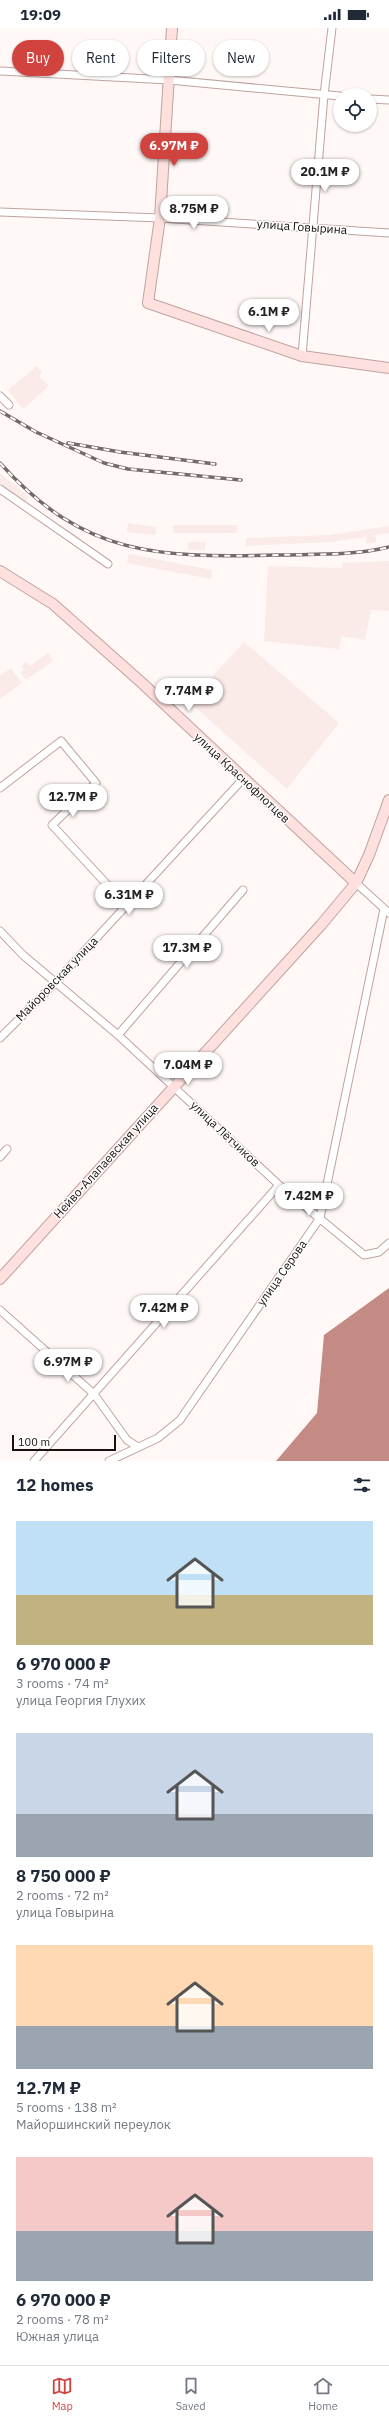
<!DOCTYPE html>
<meta charset="utf-8">
<style>
:root{--surface:#fff;--page:#f2f2f3;--text:#1f2937;--muted:#747a83;--line:#e0e1e3;--accent:#d1433f}
body{margin:0;font-family:"IBM Plex Sans",sans-serif;background:var(--page);color:var(--text);height:100vh;display:flex;flex-direction:column;font-size:15px;white-space:nowrap}
*{box-sizing:border-box;margin:0}
p{font-size:13px;color:var(--muted)}
.icon{flex:none;width:22px;height:22px;fill:none;stroke:currentColor;stroke-width:2;stroke-linecap:round;stroke-linejoin:round}
.map{position:relative;height:1433px;overflow:hidden}
.details{display:flex;flex-direction:column;background:var(--surface);flex:1}
.details>*{flex:none}
.top-card{position:absolute;left:12px;top:12px;width:365px;height:36px;display:flex;gap:8px}
.buttons{position:absolute;left:333px;top:60px;display:grid;gap:8px}
.buttons a{display:grid;place-items:center;width:44px;height:44px;border-radius:50%;background:var(--surface);box-shadow:0 1px 3px #0004;font-size:20px}
.scale{position:absolute;left:12px;bottom:10px;width:104px;box-sizing:border-box;padding-left:4px;border:2px solid #1a100f;border-top:0;font-size:11px;line-height:14px;white-space:nowrap;color:#1a100f;-webkit-text-stroke:3px #fff;paint-order:stroke}
.price{position:absolute;translate:-50% -34px;padding:0 9px;border-radius:14px;background:#fff;color:#222;font-size:13px;line-height:26px;filter:drop-shadow(0 1px 2px #0008)}
.price::after{content:'';position:absolute;left:50%;top:24px;width:12px;height:9px;margin-left:-6px;background:inherit;clip-path:polygon(0 0,100% 0,50% 100%)}
.price.active{background:var(--accent);color:#fff}
ul{padding:0;list-style:none}
li{display:grid;align-content:center;gap:8px;height:212px;padding:0 16px}
li span{display:grid;place-items:center;height:124px;border-radius:0px;color:#555}
li>.icon{margin-inline-start:auto}
span .icon{width:72px;height:72px;fill:#fffc;stroke-width:1}
li b{font-size:17px}
h2{display:flex;justify-content:space-between;align-items:center;height:48px;padding:0 16px;font-size:17px}
.pill{padding:0 14px;border-radius:18px;background:var(--surface);box-shadow:0 1px 3px #0004;font-size:14px;line-height:36px}
.pill.active{background:var(--accent);color:#fff}
.status{display:flex;justify-content:space-between;align-items:center;height:28px;padding:0 20px;background:var(--surface);direction:ltr}
.status svg{height:11px;fill:currentColor}
.dock{display:flex;justify-content:space-around;align-items:center;height:56px;border-top:1px solid var(--line);background:var(--surface);font-size:11px;color:var(--muted)}
.dock a{display:grid;justify-items:center;gap:2px}
.dock .active{color:var(--accent)}
.map>svg:first-child{display:block}
.built{fill:#faeae8}
.water{fill:#c48b85}
.lines{fill:none;stroke-linecap:round;stroke-linejoin:round}
.street-casing{stroke:#bfa39f;stroke-width:9}
.secondary-casing{stroke:#bfa39f;stroke-width:12}
.street{stroke:#fff;stroke-width:7}
.secondary{stroke:#fee0de;stroke-width:10}
.rail-casing{stroke:#736a69;stroke-width:3.5}
.rail{stroke:#fff;stroke-width:2;stroke-dasharray:6;stroke-linecap:butt}
.labels{text-anchor:middle;stroke-width:3;stroke-linejoin:round;paint-order:stroke}
.street-label{font-size:12px;fill:#1a100f;stroke:#fff}
</style>
<div class="status"><b>19:09</b><svg viewBox="0 0 49 12"><path d="M0 12V9h3v3zM5 12V6h3v6zM10 12V3h3v9zM15 12V0h3v12zM26 1h20v11H26zM47 4h2v5h-2z"/></svg></div>
<div class="map">
<svg width="389" height="1433" viewBox="0 0 389 1433">
<rect width="100%" height="100%" fill="#fff8f7"/>
<path class="built" d="M 37,338 L 42,344 L 39,348 L 49,358 L 23,381 L 8,362 Z
M 0,445 L 29,469 L 24,476 L 0,456 Z
M 128,495 L 156,499 L 155,507 L 127,504 Z
M 173,497 L 237,497 L 237,505 L 173,505 Z
M 389,498 L 389,505 L 375,507 L 376,514 L 367,516 L 366,509 L 330,514 L 246,518 L 246,510 L 330,507 Z
M 188,514 L 205,514 L 205,522 L 188,522 Z
M 129,526 L 212,542 L 211,551 L 127,535 Z
M 389,533 L 389,583 L 371,582 L 365,612 L 342,608 L 339,621 L 264,613 L 268,538 L 342,540 L 342,535 Z
M 244,614 L 339,695 L 287,761 L 189,674 Z
M 48,625 L 53,633 L 26,652 L 20,644 L 24,642 L 21,638 L 27,634 L 30,638 Z
M 11,640 L 22,655 L 0,671 L 0,648 Z"/>
<path class="water" d="M 389,1260 L 389,1433 L 276,1433 L 317,1385 L 324,1307 Z"/>
<g class="lines">
<defs>
<path id="street" d="M 0,43 L 169,52 L 340,68
M 370,71 L 389,72
M 0,184 L 160,190 L 389,205
M 302,328 L 324,67 L 332,0
M 0,368 L 9,377
M 0,461 L 108,536
M 0,760 L 61,713 L 96,755 L 52,797 L 126,877
M 356,855 L 389,885
M 0,903 L 23,927 L 118,1007 L 279,1157 L 364,1227 L 379,1224 L 389,1215
M 118,1007 L 243,862
M 0,1010 L 54,956 L 243,751
M 0,1129 L 7,1121
M 0,1282 L 94,1366 L 127,1412 L 138,1419
M 34,1433 L 279,1157
M 109,1433 L 158,1410 L 180,1392 L 320,1190 L 384,881"/>
<path id="secondary" d="M 172,0 L 160,190 L 148,275 L 302,328 L 389,340
M 0,543 L 53,576 L 142,655 L 356,855
M 0,1251 L 321,897 L 356,855 L 369,827 L 389,772"/>
</defs>
<use href="#street" class="street-casing"/>
<use href="#secondary" class="secondary-casing"/>
<use href="#street" class="street"/>
<use href="#secondary" class="secondary"/>
<defs>
<path id="rail" d="M 0,383 L 36,404 L 104,435 L 128,441 L 241,452
M 68,415 L 120,424 L 215,436
M 0,435 C 84,529 160,530 278,527 C 314,526 353,528 389,519"/>
</defs>
<use href="#rail" class="rail-casing"/>
<use href="#rail" class="rail"/>
</g>
<g class="labels">
<g class="street-label">
<text transform="translate(302 199) rotate(4)" y="4">улица Говырина</text>
<text transform="translate(242 750) rotate(43)" y="4">улица Краснофлотцев</text>
<text transform="translate(57 951) rotate(-46)" y="4">Майоровская улица</text>
<text transform="translate(225 1106) rotate(43)" y="4">улица Лётчиков</text>
<text transform="translate(106 1133) rotate(-48)" y="4">Нейво-Алапаевская улица</text>
<text transform="translate(282 1245) rotate(-55)" y="4">улица Серова</text>
</g>
</g>
</svg>
<div class="buttons">
<a><svg class="icon" aria-label="locate" viewBox="0 0 24 24"><circle cx="12" cy="12" r="6"/><path d="M12 2v4M12 18v4M2 12h4M18 12h4"/></svg></a>
</div>
<div class="scale">100 m</div>
<b class="price active" style="left:174px;top:139px">6.97M ₽</b>
<b class="price" style="left:325px;top:165px">20.1M ₽</b>
<b class="price" style="left:194px;top:202px">8.75M ₽</b>
<b class="price" style="left:269px;top:305px">6.1M ₽</b>
<b class="price" style="left:189px;top:684px">7.74M ₽</b>
<b class="price" style="left:73px;top:790px">12.7M ₽</b>
<b class="price" style="left:129px;top:888px">6.31M ₽</b>
<b class="price" style="left:187px;top:941px">17.3M ₽</b>
<b class="price" style="left:188px;top:1058px">7.04M ₽</b>
<b class="price" style="left:309px;top:1189px">7.42M ₽</b>
<b class="price" style="left:164px;top:1301px">7.42M ₽</b>
<b class="price" style="left:68px;top:1355px">6.97M ₽</b>
<div class="top-card">
<a class="pill active">Buy</a>
<a class="pill">Rent</a>
<a class="pill">Filters</a>
<a class="pill">New</a>
</div>
</div>
<section class="details">
<h2>12 homes<svg class="icon" aria-label="filters" viewBox="0 0 24 24"><path d="M4 7h16M4 17h16"/><circle cx="9" cy="7" r="2"/><circle cx="15" cy="17" r="2"/></svg></h2>
<ul>
<li><span style="background:linear-gradient(#bfe0f5 60%,#c2b280 0)"><svg class="icon" aria-label="home" viewBox="0 0 24 24"><path d="M3 11l9-7 9 7M6 9v11h12V9"/></svg></span><div><b>6 970 000 ₽</b><p>3 rooms · 74 m²</p><p>улица Георгия Глухих</p></div></li>
<li><span style="background:linear-gradient(#c9d6e8 65%,#9aa5b1 0)"><svg class="icon" aria-label="home" viewBox="0 0 24 24"><path d="M3 11l9-7 9 7M6 9v11h12V9"/></svg></span><div><b>8 750 000 ₽</b><p>2 rooms · 72 m²</p><p>улица Говырина</p></div></li>
<li><span style="background:linear-gradient(#ffd9b3 65%,#9aa5b1 0)"><svg class="icon" aria-label="home" viewBox="0 0 24 24"><path d="M3 11l9-7 9 7M6 9v11h12V9"/></svg></span><div><b>12.7M ₽</b><p>5 rooms · 138 m²</p><p>Майоршинский переулок</p></div></li>
<li><span style="background:linear-gradient(#f6c9c9 60%,#9aa5b1 0)"><svg class="icon" aria-label="home" viewBox="0 0 24 24"><path d="M3 11l9-7 9 7M6 9v11h12V9"/></svg></span><div><b>6 970 000 ₽</b><p>2 rooms · 78 m²</p><p>Южная улица</p></div></li>
</ul>
</section>
<nav class="dock">
<a class="active"><svg class="icon" aria-label="map" viewBox="0 0 24 24"><path d="M3 6l6-2 6 2 6-2v14l-6 2-6-2-6 2zM9 4v14M15 6v14"/></svg>Map</a>
<a><svg class="icon" aria-label="saved" viewBox="0 0 24 24"><path d="M7 4h10v16l-5-4-5 4z"/></svg>Saved</a>
<a><svg class="icon" aria-label="home" viewBox="0 0 24 24"><path d="M3 11l9-7 9 7M6 9v11h12V9"/></svg>Home</a>
</nav>
